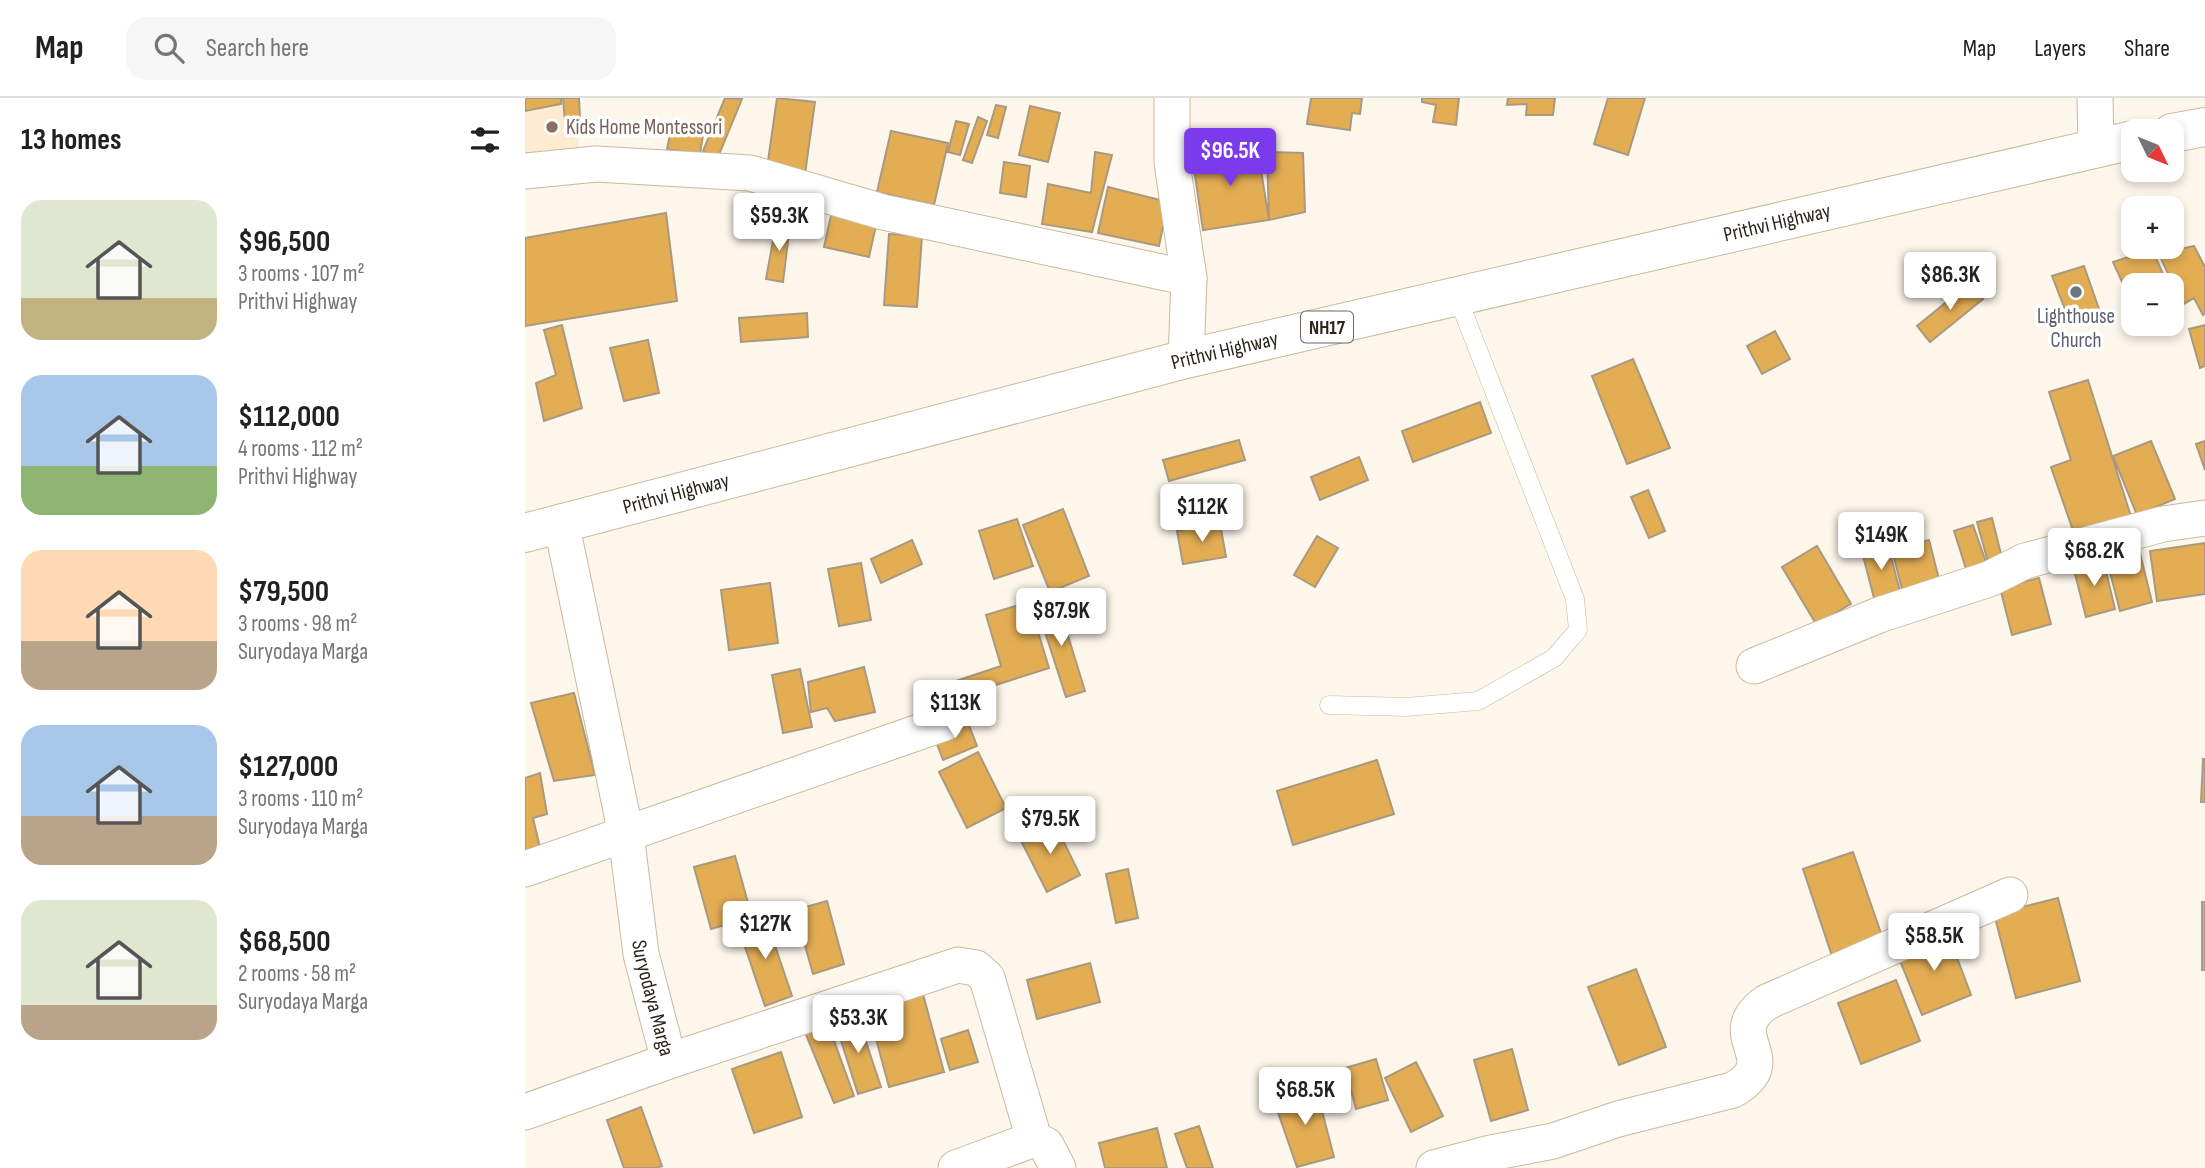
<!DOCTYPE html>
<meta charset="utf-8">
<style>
:root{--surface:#fff;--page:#f6f6f6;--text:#202124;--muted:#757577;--line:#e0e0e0;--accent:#7c3aed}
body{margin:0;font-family:"Sofia Sans Condensed",sans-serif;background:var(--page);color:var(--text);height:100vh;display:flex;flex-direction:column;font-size:26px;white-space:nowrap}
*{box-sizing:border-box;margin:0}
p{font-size:23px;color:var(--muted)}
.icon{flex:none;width:38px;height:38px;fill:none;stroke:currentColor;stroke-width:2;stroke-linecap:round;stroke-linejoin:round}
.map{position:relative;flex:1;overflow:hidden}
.details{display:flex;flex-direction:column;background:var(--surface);width:525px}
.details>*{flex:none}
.needle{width:46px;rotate:133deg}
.buttons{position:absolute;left:1596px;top:21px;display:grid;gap:14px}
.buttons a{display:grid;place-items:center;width:63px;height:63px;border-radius:14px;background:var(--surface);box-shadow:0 4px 10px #0003;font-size:35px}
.price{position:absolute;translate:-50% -60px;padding:0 16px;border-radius:7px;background:#fff;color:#222;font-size:23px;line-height:46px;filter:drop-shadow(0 2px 4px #0008)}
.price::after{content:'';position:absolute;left:50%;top:42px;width:21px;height:16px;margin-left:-10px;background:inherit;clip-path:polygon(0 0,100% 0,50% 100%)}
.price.on{background:var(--accent);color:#fff}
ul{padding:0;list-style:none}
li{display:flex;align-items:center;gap:21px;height:175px;padding:0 21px}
li span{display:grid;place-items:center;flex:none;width:196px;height:140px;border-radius:21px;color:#555}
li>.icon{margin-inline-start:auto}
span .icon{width:84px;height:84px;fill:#fffc;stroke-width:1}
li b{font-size:30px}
h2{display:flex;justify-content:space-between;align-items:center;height:84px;padding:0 21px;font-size:30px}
header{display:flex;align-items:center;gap:42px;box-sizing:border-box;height:98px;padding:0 35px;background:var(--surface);border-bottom:2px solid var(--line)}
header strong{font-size:33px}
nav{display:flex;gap:38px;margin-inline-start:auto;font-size:24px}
.search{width:490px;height:63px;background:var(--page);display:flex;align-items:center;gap:18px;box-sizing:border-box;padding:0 24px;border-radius:21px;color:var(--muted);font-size:26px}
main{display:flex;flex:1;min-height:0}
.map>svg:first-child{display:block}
.built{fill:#feebd0}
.building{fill:#e3ad54;stroke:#aa997f;stroke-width:2}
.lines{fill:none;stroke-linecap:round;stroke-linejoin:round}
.lane-casing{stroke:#cbb99e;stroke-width:19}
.street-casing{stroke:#cbb99e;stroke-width:37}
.highway-casing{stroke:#cbb99e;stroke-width:40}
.lane{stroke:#fff;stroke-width:18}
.street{stroke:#fff;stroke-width:35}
.highway{stroke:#fff;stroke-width:38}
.education-dot{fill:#8d6e63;stroke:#fff;stroke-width:2.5}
.worship-dot{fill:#6b7280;stroke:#fff;stroke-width:2.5}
.labels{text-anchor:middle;stroke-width:7;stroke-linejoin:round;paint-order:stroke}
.shield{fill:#fff;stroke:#6b665f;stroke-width:2}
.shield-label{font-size:19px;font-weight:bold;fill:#2b241a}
.education-label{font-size:21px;fill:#785e54;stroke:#fff;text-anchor:start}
.street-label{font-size:21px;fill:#2b241a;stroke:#fff}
.worship-label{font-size:21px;fill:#5b616d;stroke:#fff}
</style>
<header>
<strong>Map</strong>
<div class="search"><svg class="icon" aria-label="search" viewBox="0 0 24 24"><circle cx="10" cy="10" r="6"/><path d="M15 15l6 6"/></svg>Search here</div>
<nav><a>Map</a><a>Layers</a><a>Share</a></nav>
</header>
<main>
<section class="details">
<h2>13 homes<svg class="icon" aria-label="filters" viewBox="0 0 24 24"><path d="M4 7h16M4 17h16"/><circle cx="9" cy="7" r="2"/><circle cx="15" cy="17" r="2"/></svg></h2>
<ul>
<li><span style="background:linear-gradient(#dfe7d0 70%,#c2b280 0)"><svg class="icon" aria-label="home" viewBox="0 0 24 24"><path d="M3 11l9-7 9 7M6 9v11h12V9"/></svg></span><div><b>$96,500</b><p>3 rooms · 107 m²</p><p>Prithvi Highway</p></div></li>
<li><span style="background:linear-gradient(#a9c7e8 65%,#8fb573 0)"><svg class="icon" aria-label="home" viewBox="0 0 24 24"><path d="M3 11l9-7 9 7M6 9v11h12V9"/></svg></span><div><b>$112,000</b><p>4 rooms · 112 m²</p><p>Prithvi Highway</p></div></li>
<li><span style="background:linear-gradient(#ffd9b3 65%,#b9a48a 0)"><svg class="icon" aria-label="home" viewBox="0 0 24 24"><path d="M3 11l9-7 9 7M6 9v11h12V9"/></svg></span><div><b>$79,500</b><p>3 rooms · 98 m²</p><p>Suryodaya Marga</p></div></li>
<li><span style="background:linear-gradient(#a9c7e8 65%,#b9a48a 0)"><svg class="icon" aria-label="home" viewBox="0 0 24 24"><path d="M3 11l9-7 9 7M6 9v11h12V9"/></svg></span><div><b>$127,000</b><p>3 rooms · 110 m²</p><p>Suryodaya Marga</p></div></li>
<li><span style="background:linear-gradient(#dfe7d0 75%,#b9a48a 0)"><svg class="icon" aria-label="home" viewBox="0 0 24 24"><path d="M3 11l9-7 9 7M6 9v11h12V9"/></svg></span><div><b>$68,500</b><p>2 rooms · 58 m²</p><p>Suryodaya Marga</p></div></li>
</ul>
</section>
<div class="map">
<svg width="1680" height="1070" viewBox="0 0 1680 1070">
<rect width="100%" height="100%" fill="#fdf6eb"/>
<path class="built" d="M 0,0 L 52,0 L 54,57 L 0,61 Z"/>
<path class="building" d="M 0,0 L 36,0 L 36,6 L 0,13 Z
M 38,0 L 54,0 L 55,21 L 40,24 Z
M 200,0 L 217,1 L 193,59 L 178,53 Z
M 252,0 L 290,4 L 280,76 L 242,70 Z
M 786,0 L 837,0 L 835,16 L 827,15 L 825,32 L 782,26 Z
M 897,0 L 934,0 L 931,27 L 908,24 L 911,7 L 897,4 Z
M 983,0 L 1030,0 L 1028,17 L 1001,17 L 1002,6 L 982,7 Z
M 1083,0 L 1120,0 L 1103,57 L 1069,46 Z
M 471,7 L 481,9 L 473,40 L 462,37 Z
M 505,8 L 535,15 L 523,64 L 494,57 Z
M 453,19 L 462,23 L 447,65 L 438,62 Z
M 431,23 L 444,26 L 435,57 L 423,54 Z
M 146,32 L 178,37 L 175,56 L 142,51 Z
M 366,33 L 423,45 L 409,107 L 352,94 Z
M 732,47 L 744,122 L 678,132 L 667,57 Z
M 570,54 L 587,57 L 567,134 L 517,126 L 523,86 L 566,95 Z
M 742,54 L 778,55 L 780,114 L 744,122 Z
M 479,64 L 505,68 L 501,99 L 475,95 Z
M 583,89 L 643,104 L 634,148 L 573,135 Z
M 307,113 L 352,123 L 344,159 L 299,149 Z
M 141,115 L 152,203 L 0,228 L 0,140 Z
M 251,126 L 265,127 L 258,184 L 241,181 Z
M 364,136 L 397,138 L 392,209 L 359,207 Z
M 1669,148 L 1680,169 L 1680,215 L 1678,217 L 1669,200 L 1657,207 L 1634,156 Z
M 1627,151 L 1643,187 L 1608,187 L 1608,208 L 1588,164 Z
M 1559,168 L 1574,211 L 1543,219 L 1527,178 Z
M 1445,185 L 1458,201 L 1405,244 L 1392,228 Z
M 1647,196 L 1655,216 L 1647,220 Z
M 282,215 L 283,239 L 216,244 L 214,220 Z
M 37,227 L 57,310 L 19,323 L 11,285 L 31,277 L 19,232 Z
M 1680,227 L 1680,268 L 1675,270 L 1664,231 Z
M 1250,233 L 1265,261 L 1237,276 L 1222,248 Z
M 123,242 L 134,295 L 99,303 L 85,250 Z
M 1108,261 L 1145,350 L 1102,366 L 1067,278 Z
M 1563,282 L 1608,425 L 1552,444 L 1526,369 L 1546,362 L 1524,294 Z
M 955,304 L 966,335 L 888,364 L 877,333 Z
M 714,342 L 720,362 L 644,383 L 638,362 Z
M 1626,343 L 1650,401 L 1612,417 L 1588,358 Z
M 1680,343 L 1680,372 L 1671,346 Z
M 834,359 L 843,382 L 795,402 L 786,379 Z
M 1123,392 L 1140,433 L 1124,440 L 1106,399 Z
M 538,411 L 564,478 L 525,494 L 498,427 Z
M 1467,420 L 1477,460 L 1463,464 L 1452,424 Z
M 492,421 L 508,468 L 469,481 L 454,433 Z
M 695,425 L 701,459 L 658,466 L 652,433 Z
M 1448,427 L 1462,467 L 1442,474 L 1429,433 Z
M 792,438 L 813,450 L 790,489 L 769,477 Z
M 387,442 L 397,466 L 356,485 L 346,461 Z
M 1404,442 L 1415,485 L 1378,495 L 1367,452 Z
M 1362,443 L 1376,497 L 1350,504 L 1336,450 Z
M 1612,443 L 1627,504 L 1595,513 L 1579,451 Z
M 1680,445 L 1680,496 L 1632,503 L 1625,453 Z
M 1292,448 L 1326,506 L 1291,526 L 1257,469 Z
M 1578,461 L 1590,511 L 1561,519 L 1548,468 Z
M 336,465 L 346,522 L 314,528 L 303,471 Z
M 1514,480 L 1526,526 L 1487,537 L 1475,490 Z
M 245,485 L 253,545 L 204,552 L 196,492 Z
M 532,502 L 560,593 L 541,599 L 512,509 Z
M 504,504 L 524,570 L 433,599 L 428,584 L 476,568 L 461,517 Z
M 339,569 L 350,614 L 310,623 L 302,610 L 286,614 L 283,584 Z
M 275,571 L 287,629 L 258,635 L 247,577 Z
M 49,595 L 70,677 L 29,683 L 6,605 Z
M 442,622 L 452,648 L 418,662 L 408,636 Z
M 453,654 L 481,710 L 442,730 L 414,674 Z
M 1678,661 L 1680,661 L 1680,704 L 1676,704 Z
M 852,662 L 869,716 L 768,747 L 752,693 Z
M 15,675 L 22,716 L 8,720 L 17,758 L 0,763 L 0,680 Z
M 528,722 L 555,777 L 522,794 L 494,739 Z
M 1328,754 L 1359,844 L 1308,861 L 1278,771 Z
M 210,758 L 227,819 L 186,831 L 169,769 Z
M 603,771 L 613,820 L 591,825 L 581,776 Z
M 1533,800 L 1555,883 L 1491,900 L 1469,816 Z
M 302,803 L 319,866 L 288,876 L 270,812 Z
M 1677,804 L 1680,804 L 1680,872 L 1677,872 Z
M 240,818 L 267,898 L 240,908 L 213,828 Z
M 1422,833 L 1446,897 L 1397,917 L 1371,853 Z
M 565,865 L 575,904 L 512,921 L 502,882 Z
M 1111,871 L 1141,949 L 1094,967 L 1063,889 Z
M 1371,882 L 1395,943 L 1336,966 L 1313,905 Z
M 398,896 L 419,974 L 364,989 L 343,911 Z
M 332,917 L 356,989 L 333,996 L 310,924 Z
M 303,926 L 329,998 L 309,1005 L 280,934 Z
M 443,932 L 453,964 L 425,972 L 416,941 Z
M 987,951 L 1003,1012 L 966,1023 L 949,962 Z
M 256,954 L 277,1019 L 229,1035 L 207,971 Z
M 851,961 L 863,1002 L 831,1011 L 820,970 Z
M 891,964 L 918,1018 L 886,1034 L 860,980 Z
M 790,986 L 809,1059 L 772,1069 L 750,1006 Z
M 116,1009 L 137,1068 L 131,1070 L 99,1070 L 82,1022 Z
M 674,1028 L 688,1070 L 662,1070 L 650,1036 Z
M 632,1030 L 642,1070 L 580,1070 L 574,1045 Z"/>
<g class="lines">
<defs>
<path id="lane" d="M 804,607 L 881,609 L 953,603 L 1029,560 L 1053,532 L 1050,501 L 932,198"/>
<g id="street">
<path d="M 647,0 L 647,65 L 664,180 L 661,261"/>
<path d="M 1570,0 L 1571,49"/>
<path d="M 0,73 L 71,66 L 225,75 L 358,114 L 664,180"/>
<path id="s1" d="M 36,424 L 101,736 L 116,856 L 144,963 L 433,867 L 451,870 L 462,880 L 509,1041 L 431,1070"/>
<path d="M 1229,568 L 1354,517 L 1464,481 L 1500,463 L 1638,426 L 1680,420"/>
<path d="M 0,771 L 420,625"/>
<path d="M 0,1014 L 144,963"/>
<path d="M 509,1041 L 521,1047 L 533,1070"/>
<path d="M 909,1070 L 966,1055 L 1028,1043 L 1093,1021 L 1208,992 C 1262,961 1193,938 1242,904 L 1485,797"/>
</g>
<g id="highway">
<path d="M 1647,35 L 1680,29"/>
<path id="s2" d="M 0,435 L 661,261 L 1608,42"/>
</g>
</defs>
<use href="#lane" class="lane-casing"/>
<use href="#street" class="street-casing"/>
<use href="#highway" class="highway-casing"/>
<use href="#lane" class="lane"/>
<use href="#street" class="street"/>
<use href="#highway" class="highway"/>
</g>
<circle class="education-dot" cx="27" cy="29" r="7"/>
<circle class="worship-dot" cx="1551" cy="194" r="7"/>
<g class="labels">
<rect class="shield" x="776" y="213.5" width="52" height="31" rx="5"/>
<g class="shield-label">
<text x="802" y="236">NH17</text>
</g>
<g class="education-label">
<text x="41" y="36">Kids Home Montessori</text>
</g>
<g class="street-label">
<text dy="7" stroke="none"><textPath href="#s2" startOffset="1290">Prithvi Highway</textPath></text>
<text dy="7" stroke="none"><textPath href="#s2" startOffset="723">Prithvi Highway</textPath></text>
<text dy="7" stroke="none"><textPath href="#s2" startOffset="156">Prithvi Highway</textPath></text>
<text dy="7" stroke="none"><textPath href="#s1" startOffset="485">Suryodaya Marga</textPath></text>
</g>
<g class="worship-label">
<text x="1551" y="225">Lighthouse<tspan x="1551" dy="24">Church</tspan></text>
</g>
</g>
</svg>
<div class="buttons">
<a><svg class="needle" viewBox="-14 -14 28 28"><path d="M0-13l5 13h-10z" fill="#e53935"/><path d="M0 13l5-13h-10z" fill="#757577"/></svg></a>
<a>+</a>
<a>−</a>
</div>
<b class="price on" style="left:705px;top:90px">$96.5K</b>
<b class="price" style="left:254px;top:155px">$59.3K</b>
<b class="price" style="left:1425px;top:214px">$86.3K</b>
<b class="price" style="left:677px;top:446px">$112K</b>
<b class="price" style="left:1356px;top:474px">$149K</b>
<b class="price" style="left:1569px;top:490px">$68.2K</b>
<b class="price" style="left:536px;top:550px">$87.9K</b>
<b class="price" style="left:430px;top:642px">$113K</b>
<b class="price" style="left:525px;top:758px">$79.5K</b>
<b class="price" style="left:240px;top:863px">$127K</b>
<b class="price" style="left:1409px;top:875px">$58.5K</b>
<b class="price" style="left:333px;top:957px">$53.3K</b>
<b class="price" style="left:780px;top:1029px">$68.5K</b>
</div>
</main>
